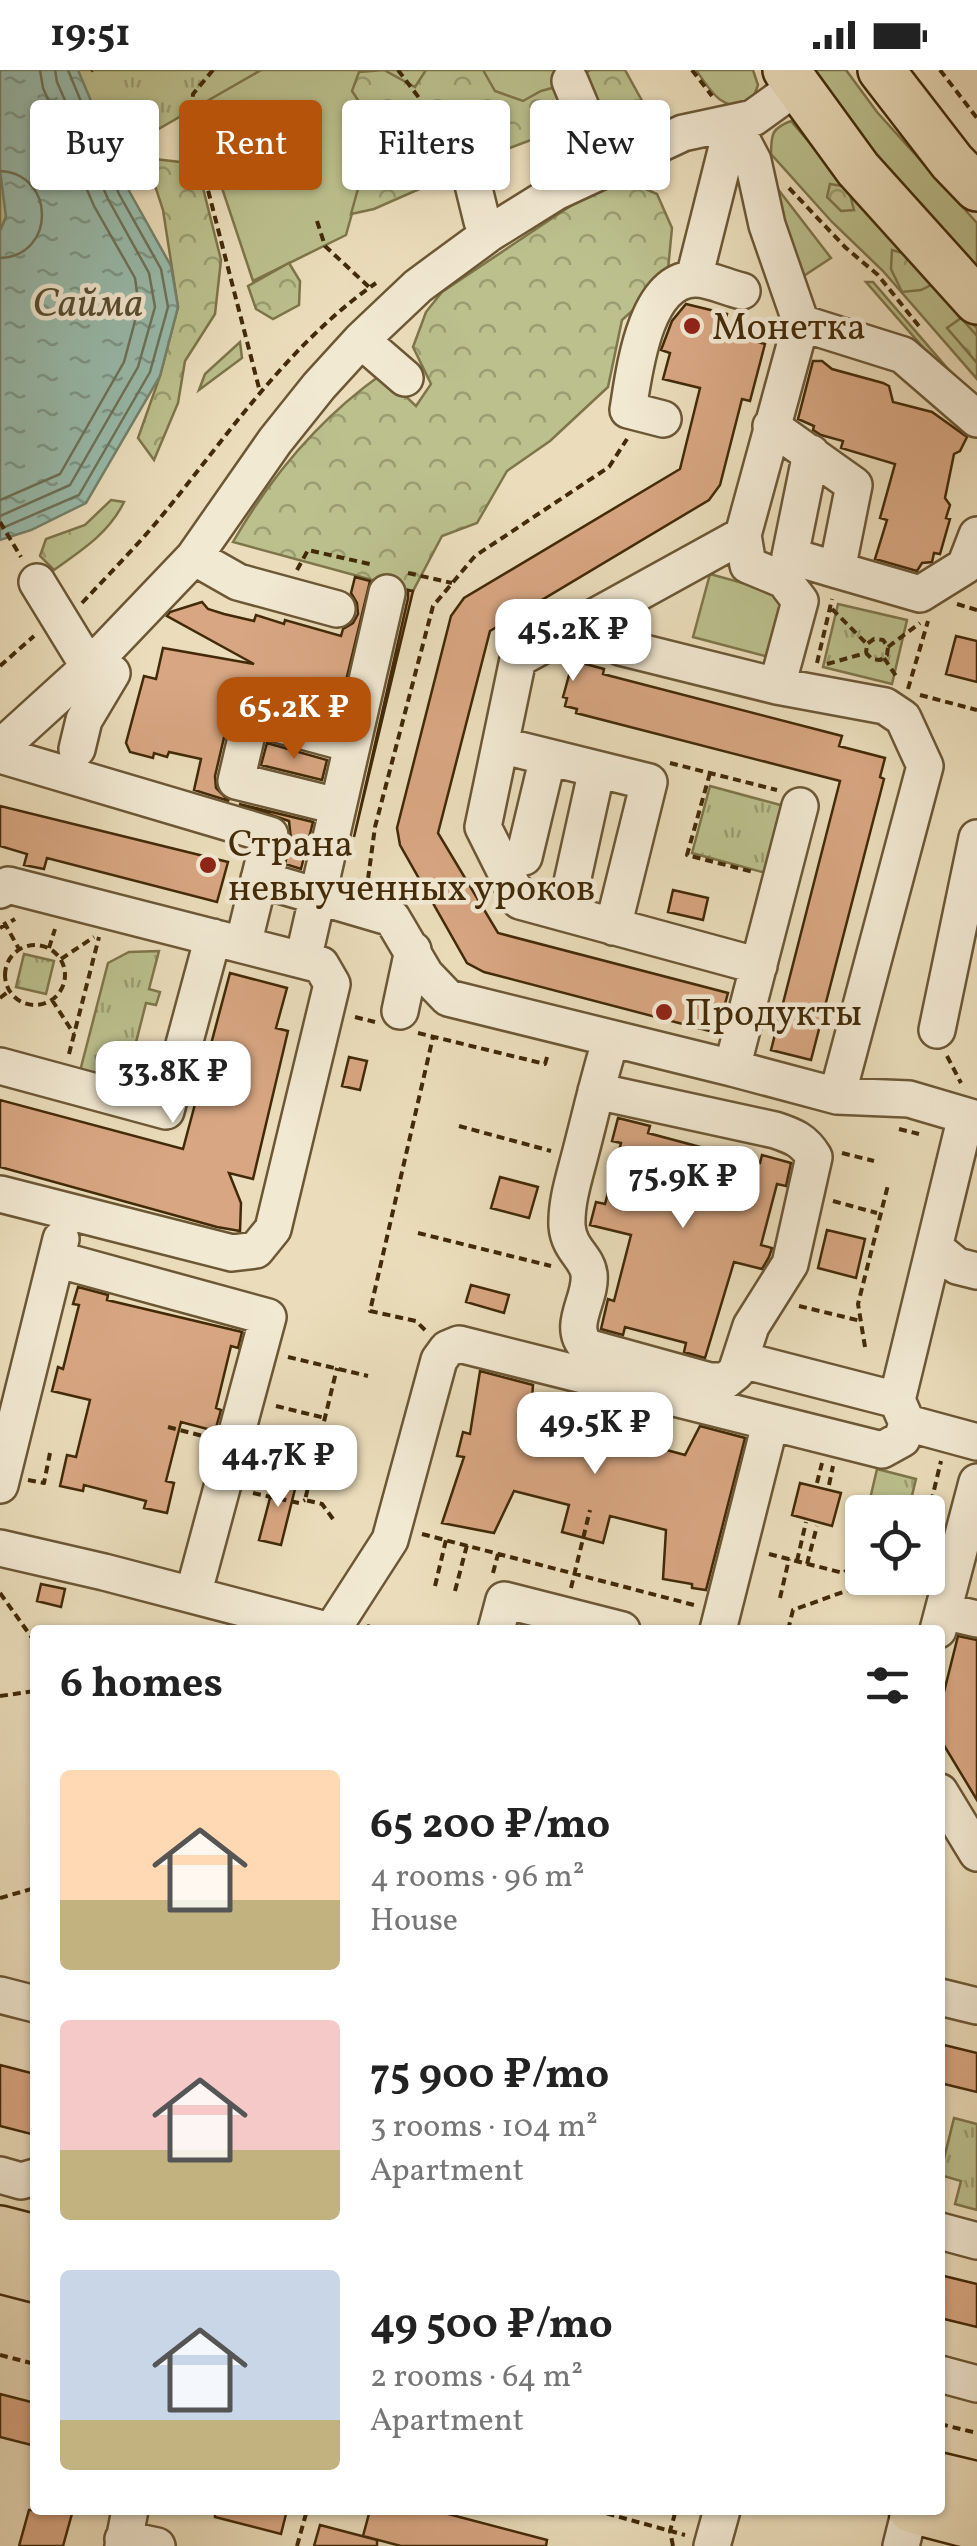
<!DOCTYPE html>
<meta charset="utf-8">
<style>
:root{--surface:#fff;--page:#f2f2f2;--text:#222;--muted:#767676;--accent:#b45309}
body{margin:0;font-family:Vollkorn,serif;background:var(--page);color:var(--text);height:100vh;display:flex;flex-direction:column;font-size:38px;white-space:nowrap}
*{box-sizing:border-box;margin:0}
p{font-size:32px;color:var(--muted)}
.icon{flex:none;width:55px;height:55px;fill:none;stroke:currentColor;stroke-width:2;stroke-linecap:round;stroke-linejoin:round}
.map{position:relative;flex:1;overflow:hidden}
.drawer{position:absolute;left:30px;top:1555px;width:915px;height:890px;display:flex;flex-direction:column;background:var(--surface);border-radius:10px;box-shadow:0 2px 8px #0004}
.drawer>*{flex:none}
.guide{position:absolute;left:30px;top:30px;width:918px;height:90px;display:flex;gap:20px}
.tools{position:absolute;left:845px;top:1425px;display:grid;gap:20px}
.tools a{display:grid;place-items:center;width:100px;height:100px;border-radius:10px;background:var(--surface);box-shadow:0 2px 8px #0004;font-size:50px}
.price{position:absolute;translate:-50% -85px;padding:0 22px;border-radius:20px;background:#fff;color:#222;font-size:32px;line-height:65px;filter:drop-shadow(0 2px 5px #0008)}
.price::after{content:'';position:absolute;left:50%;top:60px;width:30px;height:22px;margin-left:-15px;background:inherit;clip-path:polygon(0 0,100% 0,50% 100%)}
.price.current{background:var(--accent);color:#fff}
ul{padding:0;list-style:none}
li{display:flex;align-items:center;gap:30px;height:250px;padding:0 30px}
li span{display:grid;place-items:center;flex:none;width:280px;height:200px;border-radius:10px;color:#555}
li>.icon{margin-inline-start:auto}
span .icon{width:120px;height:120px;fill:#fffc;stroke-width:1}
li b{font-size:42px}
h2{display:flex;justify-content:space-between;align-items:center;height:120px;padding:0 30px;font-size:42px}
.pill{padding:0 35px;border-radius:10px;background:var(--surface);box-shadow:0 2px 8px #0004;font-size:35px;line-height:90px}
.pill.current{background:var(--accent);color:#fff}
.status{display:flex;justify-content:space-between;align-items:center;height:70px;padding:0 50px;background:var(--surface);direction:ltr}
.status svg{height:28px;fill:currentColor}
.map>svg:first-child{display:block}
.grass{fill:#bbc08d;stroke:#7e754a;stroke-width:2.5}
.forest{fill:url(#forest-crowns);stroke:#7e754a;stroke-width:2.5}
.park{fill:url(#park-tufts);stroke:#7e754a;stroke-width:2.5}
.water{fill:url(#water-ripples);stroke:#76826b;stroke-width:2.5}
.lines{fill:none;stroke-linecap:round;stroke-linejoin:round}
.shore{stroke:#6e735a;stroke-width:2.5}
.building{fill:#d8a682;stroke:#422a08;stroke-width:2.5}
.minor-casing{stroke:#6c5735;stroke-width:40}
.major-casing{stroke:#422a08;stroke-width:50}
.path{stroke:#422a08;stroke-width:4;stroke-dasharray:8 5;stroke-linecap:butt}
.minor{stroke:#f2e9d3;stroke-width:35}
.major{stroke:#ebddbb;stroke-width:45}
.poi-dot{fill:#8f2418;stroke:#f2e9d3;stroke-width:4}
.labels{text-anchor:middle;stroke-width:9;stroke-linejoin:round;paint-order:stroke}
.poi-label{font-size:38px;fill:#422a08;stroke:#f2e9d3;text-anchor:start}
.water-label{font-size:40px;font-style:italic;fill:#584e31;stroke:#f2e9d3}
</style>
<div class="status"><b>19:51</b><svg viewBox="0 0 49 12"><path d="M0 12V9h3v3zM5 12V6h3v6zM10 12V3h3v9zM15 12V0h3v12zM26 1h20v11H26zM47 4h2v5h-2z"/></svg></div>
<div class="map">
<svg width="977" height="2476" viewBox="0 0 977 2476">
<defs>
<pattern id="forest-crowns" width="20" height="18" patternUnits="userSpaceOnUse" patternTransform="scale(2.5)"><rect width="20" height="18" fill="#bbc08d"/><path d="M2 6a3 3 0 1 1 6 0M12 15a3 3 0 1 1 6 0" fill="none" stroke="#9a9c71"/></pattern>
<pattern id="park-tufts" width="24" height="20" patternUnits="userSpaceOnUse" patternTransform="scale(2.5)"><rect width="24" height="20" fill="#bbc08d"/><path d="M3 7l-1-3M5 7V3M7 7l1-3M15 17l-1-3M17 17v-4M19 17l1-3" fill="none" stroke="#9a9c71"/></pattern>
<pattern id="water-ripples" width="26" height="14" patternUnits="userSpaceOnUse" patternTransform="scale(2.5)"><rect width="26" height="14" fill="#99bcad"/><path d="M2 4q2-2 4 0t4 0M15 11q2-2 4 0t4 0" fill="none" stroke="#7e998b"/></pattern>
</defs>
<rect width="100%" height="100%" fill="#ebddbb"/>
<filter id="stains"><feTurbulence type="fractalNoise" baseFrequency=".002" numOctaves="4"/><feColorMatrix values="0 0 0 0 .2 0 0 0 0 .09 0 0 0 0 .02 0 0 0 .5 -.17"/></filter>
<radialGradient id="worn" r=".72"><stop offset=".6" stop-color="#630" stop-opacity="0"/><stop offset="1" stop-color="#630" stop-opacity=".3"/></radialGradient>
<path class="grass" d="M 261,0 L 609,0 L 574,19 L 367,90 L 346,165 L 253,211 L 195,37 Z
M 696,0 L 753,0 L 758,15 L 750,37 C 719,38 712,23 696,0 Z
M 804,0 L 846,0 L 877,42 L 977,153 L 977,205 L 919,149 Z
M 791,51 L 931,215 L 977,258 L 977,309 L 883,201 L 832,152 L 771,84 C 771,64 772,58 791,51 Z
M 774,114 L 831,188 L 802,207 L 769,117 Z
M 866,212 L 873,212 L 955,307 L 977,325 L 977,333 L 955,314 Z
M 710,504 L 793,527 L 776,589 L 693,567 Z"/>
<path class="forest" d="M 384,0 L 415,17 L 426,0 L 483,0 L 495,21 L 523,31 L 541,21 L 574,12 L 590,0 L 625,0 L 651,47 L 618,71 L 576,32 L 563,58 L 483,88 L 467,62 L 445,78 L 392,68 L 385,48 L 362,36 L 352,21 L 359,2 Z
M 146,88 L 197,94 L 221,190 L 215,244 L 185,291 L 178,333 L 154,390 L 138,368 L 160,306 L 178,237 L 163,140 Z
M 366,90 L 382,103 L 398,92 L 433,113 L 374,139 L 351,144 Z
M 623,109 L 657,124 L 672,158 L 667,210 L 622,250 L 608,317 L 550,371 L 507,401 L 477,453 L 442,466 L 413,521 L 233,472 C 271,406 320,348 382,304 L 416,336 L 431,314 L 413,277 L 426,242 L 442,222 L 578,131 Z
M 830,114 L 848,117 L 854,140 L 841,141 L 827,127 Z
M 892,180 L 906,184 L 931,215 L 921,220 L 902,222 L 891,199 Z
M 289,193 L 300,211 L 299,235 L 273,249 L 256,239 L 248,216 Z
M 961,248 L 977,266 L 977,293 L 947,258 Z
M 240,272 L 242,288 L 199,320 L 205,304 Z
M 111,430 L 124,432 C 109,463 82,480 54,500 L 40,486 L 46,469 L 85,455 Z"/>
<path class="park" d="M 0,0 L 261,0 L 6,147 L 0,161 Z
M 838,534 L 907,550 L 892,614 L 823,597 Z
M 710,716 L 784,736 L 766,803 L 692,783 Z
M 159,881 L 149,919 L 160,922 L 156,935 L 146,933 L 131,992 L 143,996 L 139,1010 L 127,1008 L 125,1016 L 79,1005 L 108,893 L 129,882 Z
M 24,884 L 54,891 L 46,924 L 16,917 Z
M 877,1399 L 916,1409 L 908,1442 L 867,1442 Z
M 954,2048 L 977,2054 L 977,2140 L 955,2134 L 961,2111 L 940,2105 Z"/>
<path class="water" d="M 0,0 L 78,0 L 128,119 L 171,196 L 178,237 L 160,306 L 86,433 L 31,460 L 0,470 L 0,161 L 6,147 L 0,100 Z"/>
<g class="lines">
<path class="shore" d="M 0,101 C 56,104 56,186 0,188
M 0,430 L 60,404 L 124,292 L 139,236 L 135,208 L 94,136 L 43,18 L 40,0
M 0,446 L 70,415 L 138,297 L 155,237 L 149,203 L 108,129 L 57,12 L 55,0
M 0,459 L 79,425 L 150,302 L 168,237 L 161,199 L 119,124 L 68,0"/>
</g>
<path class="building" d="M 686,234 L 727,244 L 723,263 L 765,274 L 750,331 L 742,329 L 720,415 L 709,430 L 490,561 L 438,763 L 498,863 L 728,923 L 717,963 L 484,902 L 467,893 L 400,775 L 397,758 L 451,546 L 464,528 L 680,399 L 700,318 L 663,309 L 670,283 L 661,280 L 672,251 Z
M 813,291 L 822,291 L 832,299 L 883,313 L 889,316 L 893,332 L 932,342 L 967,367 L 960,381 L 954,384 L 945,428 L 950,435 L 946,448 L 950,449 L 940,484 L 934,483 L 932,492 L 922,493 L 917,501 L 875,489 L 887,450 L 880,448 L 895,394 L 841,378 L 843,371 L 821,365 L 813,360 L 814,356 L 798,349 Z
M 355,507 L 370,511 L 337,648 L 257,626 L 246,626 L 236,632 L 230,642 L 215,706 L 216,718 L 229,731 L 194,720 L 201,689 L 169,682 L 167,687 L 154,683 L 153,688 L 130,682 L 126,673 L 144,606 L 156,609 L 163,578 L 254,594 L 167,546 L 170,542 L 202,532 L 208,539 L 224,544 L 254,551 L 256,545 L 284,554 L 285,550 L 341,566 L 343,559 L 353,553 L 358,544 L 357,533 L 351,523 Z
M 408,520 L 413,521 L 354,767 L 408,528 Z
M 956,566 L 977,571 L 977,612 L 946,604 Z
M 578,592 L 604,599 L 603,604 L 842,666 L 839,676 L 885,688 L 880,707 L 884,709 L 811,990 L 771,980 L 840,711 L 576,643 L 577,639 L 565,636 L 567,628 L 563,627 L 571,598 L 576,599 Z
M 267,673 L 327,690 L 322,710 L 261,695 Z
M 239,734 L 313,752 L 301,799 L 285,794 L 291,769 L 289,751 Z
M 0,736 L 228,792 L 217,832 L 47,788 L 44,799 L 24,795 L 27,784 L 0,776 Z
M 673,820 L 708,828 L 703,850 L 668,842 Z
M 230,903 L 287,918 L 276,958 L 288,961 L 253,1109 L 229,1103 L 241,1133 L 240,1161 L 217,1157 L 0,1097 L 0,1030 L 183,1079 Z
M 349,987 L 367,991 L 360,1020 L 342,1016 Z
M 618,1048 L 650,1056 L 648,1063 L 760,1093 L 762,1085 L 791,1093 L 786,1116 L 777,1114 L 761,1175 L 772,1178 L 769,1187 L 762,1199 L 734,1192 L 705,1288 L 684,1282 L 686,1273 L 625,1257 L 623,1265 L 601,1259 L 608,1229 L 614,1231 L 631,1165 L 590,1155 L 596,1132 L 605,1134 L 621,1073 L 612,1071 Z
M 500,1107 L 538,1117 L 529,1148 L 491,1138 Z
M 827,1160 L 865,1169 L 856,1208 L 818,1198 Z
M 471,1215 L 509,1225 L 504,1243 L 466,1232 Z
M 78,1217 L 108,1225 L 107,1230 L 242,1262 L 238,1278 L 231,1276 L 216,1338 L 221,1340 L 215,1361 L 181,1352 L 166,1411 L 174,1413 L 167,1443 L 144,1438 L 146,1431 L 84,1415 L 83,1421 L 60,1416 L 67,1385 L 76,1387 L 90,1330 L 52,1321 L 58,1297 L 63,1299 L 79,1235 L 73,1234 Z
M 480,1301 L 533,1315 L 530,1357 L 567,1367 L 574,1337 L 641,1354 L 637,1372 L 685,1385 L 700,1356 L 745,1368 L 706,1520 L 692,1518 L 692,1514 L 663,1509 L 666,1460 L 610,1446 L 603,1473 L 562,1462 L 569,1435 L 514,1421 L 494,1463 L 442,1453 L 464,1387 L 457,1386 L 463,1362 L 470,1364 Z
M 276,1405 L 297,1411 L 281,1475 L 259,1470 Z
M 800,1413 L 841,1423 L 832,1456 L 792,1445 Z
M 41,1514 L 65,1519 L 61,1537 L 37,1531 Z
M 958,1566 L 977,1570 L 977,1730 L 942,1672 L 940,1663 L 940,1638 Z
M 940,1974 L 977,1983 L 977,2022 L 940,2013 Z
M 0,1995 L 35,2004 L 35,2065 L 0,2056 Z
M 940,2205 L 977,2214 L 977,2257 L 940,2248 Z
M 0,2324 L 35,2333 L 35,2376 L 0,2367 Z
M 29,2440 L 73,2440 L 63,2476 L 19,2476 Z
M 215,2440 L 287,2440 L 281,2464 L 215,2447 Z
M 370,2440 L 433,2440 L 547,2470 L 546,2476 L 401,2476 L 363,2466 Z
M 320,2455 L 377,2470 L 377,2476 L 314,2476 Z"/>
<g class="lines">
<defs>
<path id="minor" d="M 570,11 L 607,99
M 733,53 L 753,91 L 767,155 L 801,253 L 743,465 L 518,589 L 483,757 L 520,831 L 759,896
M 459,58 L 482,151 L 490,163
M 694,208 L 733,53
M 801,253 L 903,285 L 977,349
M 361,270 L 405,308
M 663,349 L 628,340 C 634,304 644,208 696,209 C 710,209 728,218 742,221
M 771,356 L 854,415 L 837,500 L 790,486 L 811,383
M 743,465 L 748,495 L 784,510 L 800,531 L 777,616
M 194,487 L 238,512 L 337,539
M 837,500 L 920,524 L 965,496 L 977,465
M 37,512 L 89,597
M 620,577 L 777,616 L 885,636 L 903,648 L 925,696 L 837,1026
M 500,675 L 649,712 L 613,857
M 0,678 L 89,597 L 194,487 L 275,371 L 319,316 L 361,270 L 418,216 L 490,163 L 556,122 L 683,63 L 753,48 L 796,17
M 77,679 L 84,650 L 112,603
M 0,685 L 270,765 L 243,875
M 337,736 L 236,711 L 251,647 L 351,674
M 524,787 L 548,687
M 259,809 L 392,848 L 425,904 L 448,928 L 732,998 L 800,736
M 572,812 L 597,699
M 0,820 L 8,815 L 321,895 L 332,914 L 273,1159 L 256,1180 L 232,1183 L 0,1124
M 303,890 L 387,523
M 400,941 L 413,880
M 937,960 L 977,768
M 0,996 L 166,1041 L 213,867
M 732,998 L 837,1026 L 909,1029 L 977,1049
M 596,1021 L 775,1060 C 793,1066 804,1070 814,1087 L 790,1194 L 751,1256 L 736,1302 L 725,1311 L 710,1311 L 587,1277 C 566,1256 592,1229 589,1204 C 587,1187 569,1180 567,1156 C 566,1131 575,1105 581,1081 C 591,1043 599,1006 611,969
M 966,1046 L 897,1330 L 907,1353 L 977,1372
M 935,1178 L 957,1196 L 977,1201
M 56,1189 L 268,1247 L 193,1525
M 742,1290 L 897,1330
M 0,1415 L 61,1169
M 0,1478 L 104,1502 L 326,1560
M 943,1541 L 977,1549
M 332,1560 L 390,1470 L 439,1290 L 447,1279 L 459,1274 L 882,1380 L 902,1369 L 907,1353
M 496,1560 L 504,1530 L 622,1560
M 718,1560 L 770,1354
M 938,1560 L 977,1412
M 940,1722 L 977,1783
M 0,1925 L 35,1934
M 940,1927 L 977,1936
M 0,2105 L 21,2111 L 35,2107
M 940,2161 L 977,2171
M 940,2304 L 977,2314
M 123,2469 L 157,2476
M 123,2476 L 130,2440
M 712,2476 L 722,2440
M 901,2476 L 910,2440"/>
<path id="major" d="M 786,0 L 858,99 L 977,231
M 881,0 L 952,92 L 977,118
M 0,2159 L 35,2168
M 0,2200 L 35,2209
M 940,2406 L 977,2415
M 912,2440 L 977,2457"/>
</defs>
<use href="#minor" class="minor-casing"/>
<use href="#major" class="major-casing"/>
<path class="path" d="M 213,0 L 193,24 L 192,58 L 260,322
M 398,0 L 426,37 L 434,43
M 692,0 L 712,26
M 940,0 L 977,48
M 91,1 L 92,0
M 789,118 L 846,178 L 878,205 L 922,260
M 317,151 L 325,176 L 369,217
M 0,452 L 21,487
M 297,500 L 308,480 L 374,495
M 408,503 L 452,513
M 82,533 C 110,503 139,474 165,442 C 230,362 290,273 376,213
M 957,534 L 977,540
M 832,539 L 867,574
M 888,577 L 920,553
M 884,588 L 898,609
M 817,593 L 832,529
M 827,594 L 866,583 L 872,589 L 880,590 L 887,585 L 888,577 L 883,570 L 874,569 L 867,574 L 866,583
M 0,596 L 34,566
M 908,619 L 928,551
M 920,625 L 977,640
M 670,693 L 777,720
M 710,703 L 687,785 L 753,802
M 368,809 L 375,757 L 433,536 L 475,486 L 609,397 L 627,369
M 4,852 L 19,879
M 0,858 L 15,849
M5 905a30 30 0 1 1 60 0a30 30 0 1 1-60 0Z
M 49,878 L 55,859
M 61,889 L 94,867
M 0,928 L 9,921
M 52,930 L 74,964
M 355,947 L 375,952
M 418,963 L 545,994 L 548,984
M 69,984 L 99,867
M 947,986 L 961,1013
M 459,1056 L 551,1081
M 899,1059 L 919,1064
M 842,1083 L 874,1091
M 833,1131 L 877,1143
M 418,1163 L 551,1196
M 799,1236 L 861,1251
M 425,1260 L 416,1251 L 370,1241 L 433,967
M 865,1277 L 858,1234 L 888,1115
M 288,1287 L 368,1306
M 276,1336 L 325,1348
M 168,1357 L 207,1367
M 260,1380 L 330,1397 L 335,1406
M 28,1410 L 44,1413 L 50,1383
M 817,1413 L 822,1393
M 829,1415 L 833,1396
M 253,1423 L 299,1433 L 305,1430
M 928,1445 L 941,1391
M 333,1449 L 322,1434 L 305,1430 L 337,1298
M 422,1464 L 694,1535
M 769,1484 L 843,1503 L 856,1494 L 862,1471
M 797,1491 L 806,1452
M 807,1494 L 817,1456
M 493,1503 L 498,1484
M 435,1516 L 446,1470
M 571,1518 L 590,1440
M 455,1521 L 467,1475
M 0,1523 L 35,1572
M 780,1528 L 789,1489
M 367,1556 L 381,1560
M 788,1560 L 793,1540 L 882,1508
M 0,1626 L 35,1621
M 0,1828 L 35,1818
M 0,2285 L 35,2294
M 940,2354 L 977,2363
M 594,2440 L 685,2465
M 297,2476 L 307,2440
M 673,2476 L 670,2461 L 676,2440"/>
<use href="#minor" class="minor"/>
<use href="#major" class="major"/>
</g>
<g class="poi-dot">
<circle cx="692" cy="256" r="10"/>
<circle cx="208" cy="795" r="10"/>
<circle cx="664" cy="942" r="10"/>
</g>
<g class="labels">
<g class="poi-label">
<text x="712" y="269">Монетка</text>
<text x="228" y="786">Страна<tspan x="228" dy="44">невыученных уроков</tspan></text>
<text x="684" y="955">Продукты</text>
</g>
<g class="water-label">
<text x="88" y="246">Сайма</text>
</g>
</g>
<rect width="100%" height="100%" filter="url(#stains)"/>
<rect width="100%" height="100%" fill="url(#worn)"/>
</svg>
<div class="tools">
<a><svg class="icon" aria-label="locate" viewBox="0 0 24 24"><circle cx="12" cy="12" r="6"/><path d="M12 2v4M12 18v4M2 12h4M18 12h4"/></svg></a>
</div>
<b class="price" style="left:573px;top:614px">45.2K ₽</b>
<b class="price current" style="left:294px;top:692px">65.2K ₽</b>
<b class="price" style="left:173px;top:1056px">33.8K ₽</b>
<b class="price" style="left:683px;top:1161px">75.9K ₽</b>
<b class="price" style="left:595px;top:1407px">49.5K ₽</b>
<b class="price" style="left:278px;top:1440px">44.7K ₽</b>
<div class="guide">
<a class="pill">Buy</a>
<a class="pill current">Rent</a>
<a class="pill">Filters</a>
<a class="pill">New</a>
</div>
<section class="drawer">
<h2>6 homes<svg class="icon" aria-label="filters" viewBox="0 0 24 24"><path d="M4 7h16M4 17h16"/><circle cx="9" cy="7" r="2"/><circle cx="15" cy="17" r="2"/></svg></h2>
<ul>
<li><span style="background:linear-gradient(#ffd9b3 65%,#c2b280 0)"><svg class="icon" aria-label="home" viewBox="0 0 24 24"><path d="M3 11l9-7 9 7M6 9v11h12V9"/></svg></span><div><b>65 200 ₽/mo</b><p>4 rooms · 96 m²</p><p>House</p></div></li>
<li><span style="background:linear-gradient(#f6c9c9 65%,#c2b280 0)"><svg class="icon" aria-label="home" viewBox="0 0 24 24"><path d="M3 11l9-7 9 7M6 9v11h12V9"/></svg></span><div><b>75 900 ₽/mo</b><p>3 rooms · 104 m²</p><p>Apartment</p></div></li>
<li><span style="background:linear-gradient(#c9d6e8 75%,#c2b280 0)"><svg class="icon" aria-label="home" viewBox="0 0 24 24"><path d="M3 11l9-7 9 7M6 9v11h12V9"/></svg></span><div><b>49 500 ₽/mo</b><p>2 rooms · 64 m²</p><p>Apartment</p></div></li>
</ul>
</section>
</div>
